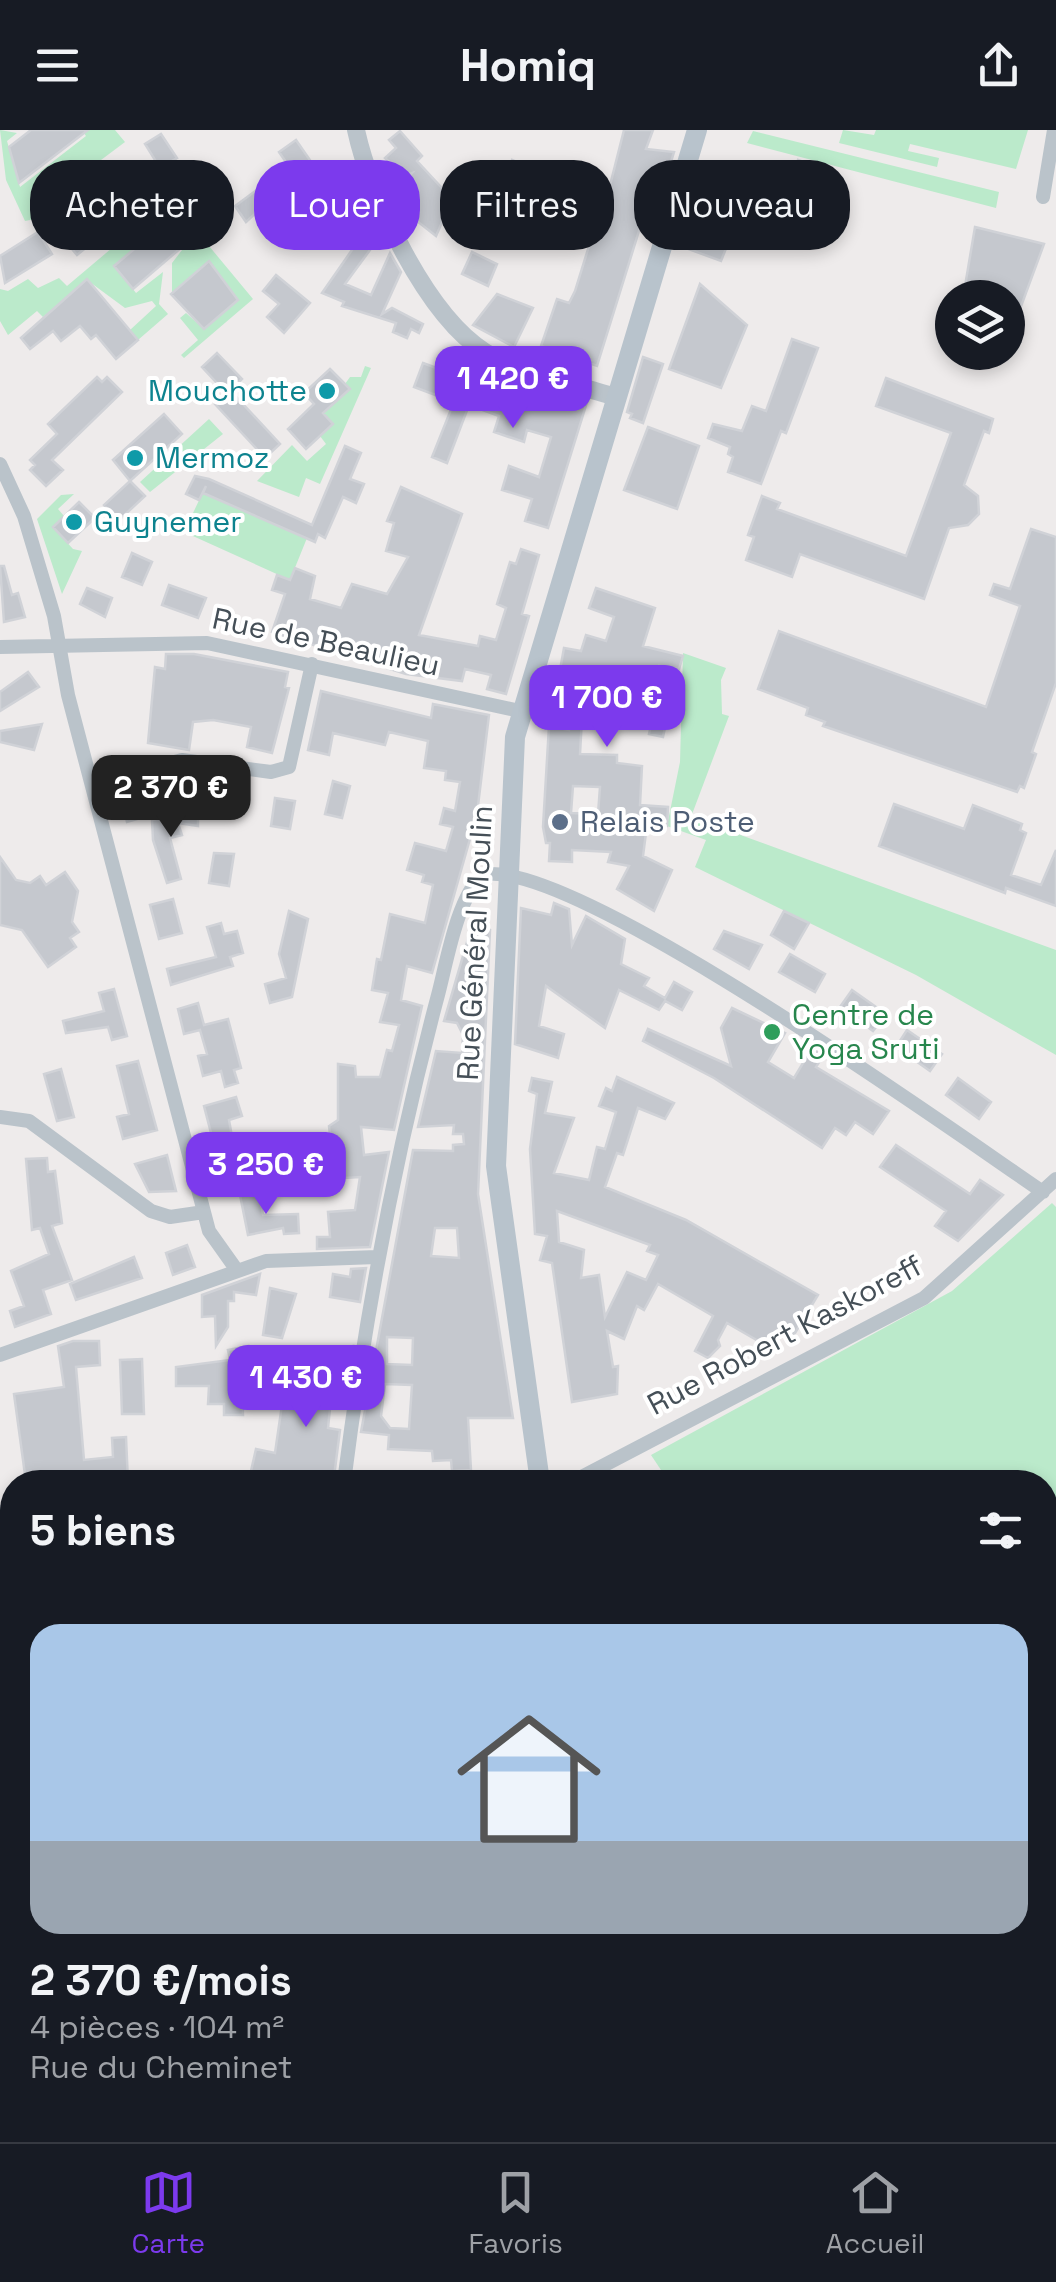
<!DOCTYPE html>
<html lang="fr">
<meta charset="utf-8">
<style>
:root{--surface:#171b24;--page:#20242c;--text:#f1f3f6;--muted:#9ea1a6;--line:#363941;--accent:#7c3aed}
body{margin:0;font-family:"Space Grotesk",sans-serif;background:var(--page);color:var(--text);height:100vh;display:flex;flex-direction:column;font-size:38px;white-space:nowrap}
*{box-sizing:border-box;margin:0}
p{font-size:32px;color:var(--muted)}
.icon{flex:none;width:55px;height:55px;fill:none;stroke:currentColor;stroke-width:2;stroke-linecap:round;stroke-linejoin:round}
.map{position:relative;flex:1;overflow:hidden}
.details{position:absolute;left:0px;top:1340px;width:1058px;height:672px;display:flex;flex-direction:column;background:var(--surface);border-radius:40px 40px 0 0;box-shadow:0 5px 15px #0003}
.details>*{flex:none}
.guide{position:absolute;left:30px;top:30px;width:998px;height:90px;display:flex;gap:20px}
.buttons{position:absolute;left:935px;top:150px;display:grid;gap:20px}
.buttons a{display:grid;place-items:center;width:90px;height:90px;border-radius:50%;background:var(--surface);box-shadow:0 5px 15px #0003;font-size:50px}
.price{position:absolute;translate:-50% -85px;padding:0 22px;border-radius:20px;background:var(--accent);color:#fff;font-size:32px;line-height:65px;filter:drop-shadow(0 2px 5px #0008)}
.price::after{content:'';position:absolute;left:50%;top:60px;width:30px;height:22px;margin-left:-15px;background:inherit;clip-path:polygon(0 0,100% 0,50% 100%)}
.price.on{background:#222;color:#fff}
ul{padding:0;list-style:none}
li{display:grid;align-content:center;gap:20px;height:530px;padding:0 30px}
li span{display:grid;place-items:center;height:310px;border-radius:30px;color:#555}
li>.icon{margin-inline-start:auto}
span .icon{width:180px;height:180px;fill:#fffc;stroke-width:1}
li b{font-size:42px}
h2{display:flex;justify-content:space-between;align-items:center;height:120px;padding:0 30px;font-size:42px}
.pill{padding:0 35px;border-radius:40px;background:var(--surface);box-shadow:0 5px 15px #0003;font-size:35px;line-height:90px}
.pill.on{background:var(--accent);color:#fff}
header{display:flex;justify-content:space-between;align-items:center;height:130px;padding:0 30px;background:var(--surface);font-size:45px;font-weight:700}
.tab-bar{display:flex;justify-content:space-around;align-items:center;height:140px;border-top:2px solid var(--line);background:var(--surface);font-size:28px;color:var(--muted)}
.tab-bar a{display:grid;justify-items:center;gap:5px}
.tab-bar .on{color:var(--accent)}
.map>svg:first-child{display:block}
.green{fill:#bbeacb}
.building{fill:#c5c8ce;stroke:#d0d2d7;stroke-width:2.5;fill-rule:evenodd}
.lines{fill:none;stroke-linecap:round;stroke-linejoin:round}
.minor{stroke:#bac3ca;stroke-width:14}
.tertiary{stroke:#bac3ca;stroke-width:18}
.secondary{stroke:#b8c3cc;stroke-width:20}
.primary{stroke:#acbcc9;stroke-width:22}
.culture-dot{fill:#0f9aa8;stroke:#fff;stroke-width:4}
.service-dot{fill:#5c6f8a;stroke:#fff;stroke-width:4}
.leisure-dot{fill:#2e9e5b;stroke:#fff;stroke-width:4}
.labels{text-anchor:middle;stroke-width:8;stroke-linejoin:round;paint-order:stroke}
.culture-label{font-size:30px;fill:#0d838f;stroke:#fff;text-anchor:start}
.street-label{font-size:30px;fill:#454f57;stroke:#fff}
.service-label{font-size:30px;fill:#4e5e75;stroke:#fff;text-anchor:start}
.leisure-label{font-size:30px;fill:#27864d;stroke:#fff;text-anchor:start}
</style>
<header><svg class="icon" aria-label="menu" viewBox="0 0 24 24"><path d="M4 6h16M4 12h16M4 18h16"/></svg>Homiq<svg class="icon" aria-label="share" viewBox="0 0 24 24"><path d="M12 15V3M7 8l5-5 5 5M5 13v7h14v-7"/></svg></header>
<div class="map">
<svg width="1056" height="2012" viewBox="0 0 1056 2012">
<rect width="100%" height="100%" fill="#eeebeb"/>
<path class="green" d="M 0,0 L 17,3 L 7,11 L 20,57 L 86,6 L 82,0 L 115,0 L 125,12 L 89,39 L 98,52 L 115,60 L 61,106 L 41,88 L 25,91 L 6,50 Z
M 843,0 L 874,5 L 876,0 L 1028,0 L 1016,39 L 910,14 L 908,21 L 939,28 L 937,37 L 839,13 Z
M 753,1 L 999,62 L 996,78 L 747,13 Z
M 170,69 L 253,169 L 184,228 L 181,225 L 198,210 L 180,188 L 186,183 L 204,199 L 238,169 L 209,131 L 172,164 L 172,133 L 189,111 L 170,89 L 115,136 L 136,163 L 163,142 L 159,174 L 168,184 L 138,210 L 130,200 L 156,176 L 152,171 L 125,178 L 87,150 L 43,187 L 37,181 L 8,205 L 0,191 L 0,159 L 8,161 L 28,149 L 38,158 L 59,148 L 67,156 Z
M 365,236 L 371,238 L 320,354 L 306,348 L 299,367 L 257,351 L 292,315 L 307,331 L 326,314 L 320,306 L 332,294 L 323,283 L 349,260 L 345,254 L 350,247 L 361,247 Z
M 209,289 L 223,304 L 150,362 L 140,352 Z
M 203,362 L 307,408 L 290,450 L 184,402 Z
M 74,364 L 58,379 L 64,386 L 53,397 L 73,419 L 82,421 L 62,464 L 37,389 L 61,365 Z
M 683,523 L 726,538 L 721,550 L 722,584 L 729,586 L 691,687 L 1056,820 L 1056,925 L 916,845 L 695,737 L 706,710 L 667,696 L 680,632 Z
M 1052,1073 L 1056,1077 L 1056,1575 L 1045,1585 L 1045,1352 L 669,1352 L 651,1325 L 952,1161 Z
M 1056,1878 L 1056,2012 L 1020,2012 L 1012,2000 L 1045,2000 L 1045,1883 Z"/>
<path class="building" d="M 31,0 L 88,0 L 19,53 L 9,17 Z
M 624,0 L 653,0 L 646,19 L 674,22 L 652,92 L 643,88 L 597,236 L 541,216 L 557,169 L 569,173 L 575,161 L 602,74 L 605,75 Z
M 400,1 L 422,26 L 417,31 L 454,71 L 471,78 L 463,98 L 443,90 L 436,106 L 413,88 L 419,82 L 414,71 L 402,63 L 411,54 L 407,49 L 412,43 L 403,46 L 385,28 L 396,18 L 389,10 Z
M 161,4 L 177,28 L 160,38 L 145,14 Z
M 296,10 L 314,36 L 297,48 L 279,22 Z
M 512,30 L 535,40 L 524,66 L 501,56 Z
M 798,30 L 834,42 L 830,55 L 795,44 Z
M 742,53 L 773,63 L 763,93 L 732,82 Z
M 258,59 L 268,72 L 246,92 L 235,76 Z
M 115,60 L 132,80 L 77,125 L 61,106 Z
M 170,89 L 189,111 L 133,159 L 114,136 Z
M 375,91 L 381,105 L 345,154 L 371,165 L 390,123 L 401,142 L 382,184 L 392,178 L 423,194 L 419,203 L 411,199 L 407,208 L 393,202 L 396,193 L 342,176 L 344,172 L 322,163 L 354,117 L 339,104 L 351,93 L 364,105 Z
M 975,97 L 1044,114 L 1009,209 L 1008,168 L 963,168 Z
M 688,101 L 727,116 L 721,131 L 683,117 Z
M 38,102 L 52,124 L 5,153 L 0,126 Z
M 472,122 L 497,134 L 488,156 L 462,144 Z
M 209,131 L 238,170 L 204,199 L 171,164 Z
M 276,145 L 310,173 L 284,203 L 267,187 L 279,174 L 263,161 Z
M 87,149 L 138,210 L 116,229 L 96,205 L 91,209 L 80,196 L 61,211 L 53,201 L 30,219 L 21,208 Z
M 700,154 L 747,195 L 721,258 L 669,239 Z
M 497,164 L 533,178 L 514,217 L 473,195 Z
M 792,209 L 818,218 L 786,303 L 781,301 L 761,354 L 728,342 L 733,327 L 728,324 L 730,317 L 708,308 L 713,294 L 742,301 L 752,276 L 766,281 Z
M 217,223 L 242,249 L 227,264 L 202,237 Z
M 643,227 L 663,234 L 643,293 L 630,288 L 632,284 L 627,282 Z
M 423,233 L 504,263 L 505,258 L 531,266 L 534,257 L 587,272 L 548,398 L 525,391 L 532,369 L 502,360 L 509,336 L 539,347 L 551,307 L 527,300 L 524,312 L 494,302 L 499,286 L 469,275 L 447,333 L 432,327 L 454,272 L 414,257 Z
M 330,239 L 350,259 L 323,283 L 333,294 L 306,319 L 288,299 L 314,274 L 304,263 Z
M 97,247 L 102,252 L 107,247 L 122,262 L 52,330 L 63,340 L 46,356 L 30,340 L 35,335 L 30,330 L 57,304 L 48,294 Z
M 886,248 L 993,289 L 989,303 L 984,301 L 964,355 L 978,366 L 979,384 L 968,395 L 949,398 L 924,469 L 800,424 L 792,447 L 746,430 L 754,407 L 748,405 L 762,366 L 780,373 L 777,379 L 906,426 L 951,303 L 876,276 Z
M 230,260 L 280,314 L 265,328 L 215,274 Z
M 164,284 L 182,304 L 130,351 L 113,330 Z
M 648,297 L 699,316 L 677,379 L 624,360 Z
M 345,316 L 361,323 L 350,349 L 364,354 L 356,373 L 343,367 L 325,408 L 318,404 L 315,412 L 203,363 L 206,356 L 199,370 L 186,364 L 195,346 L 209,349 L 312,395 Z
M 130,351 L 145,366 L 118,391 L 104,375 Z
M 401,357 L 462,384 L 419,505 L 478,516 L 480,506 L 496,510 L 506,478 L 497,474 L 510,432 L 516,434 L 521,419 L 539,425 L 522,484 L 529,486 L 506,564 L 487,559 L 491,545 L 465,539 L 462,551 L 406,544 L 272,502 L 285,464 L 272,460 L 277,445 L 290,450 L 295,438 L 315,446 L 310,469 L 341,478 L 352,454 L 387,464 L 408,427 L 386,421 L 394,393 L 387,391 Z
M 79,372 L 95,388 L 68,413 L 53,397 Z
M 1031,399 L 1056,407 L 1056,553 L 1032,622 L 1036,624 L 1024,658 L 1020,656 L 1017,662 L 823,596 L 825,592 L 806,585 L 808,578 L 758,559 L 779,501 L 986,577 L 1020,476 L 990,465 L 994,454 L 1010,459 Z
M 132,423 L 152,432 L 142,455 L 122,447 Z
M 0,436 L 4,436 L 12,465 L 18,463 L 25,487 L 4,492 Z
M 169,455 L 206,468 L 198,488 L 162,475 Z
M 87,458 L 112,468 L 105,487 L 80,474 Z
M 596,458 L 655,478 L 643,516 L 683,526 L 679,539 L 659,536 L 649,573 L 660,575 L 657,592 L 666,593 L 663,607 L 649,604 L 652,591 L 655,591 L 634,588 L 619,587 L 618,594 L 582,588 L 580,624 L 617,625 L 617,633 L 642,636 L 640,675 L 668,677 L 667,696 L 647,695 L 643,726 L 672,740 L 654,781 L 617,759 L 629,736 L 608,732 L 611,722 L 572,720 L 572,732 L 549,731 L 550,713 L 546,713 L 543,697 L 549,596 L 569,600 L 573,583 L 553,578 L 564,518 L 581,521 L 586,505 L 606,511 L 614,487 L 589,478 ZM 573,656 L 600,657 L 598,684 L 571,683 Z
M 166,524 L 194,524 L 288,542 L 285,557 L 289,558 L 272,623 L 247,617 L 251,597 L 213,590 L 193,592 L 189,620 L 148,613 L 155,537 L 165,539 Z
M 28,542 L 39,557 L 0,581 L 0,562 Z
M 321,561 L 431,588 L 433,574 L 489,585 L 477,684 L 432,843 L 407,836 L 401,870 L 422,876 L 394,1000 L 361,997 L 364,1025 L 389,1022 L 370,1117 L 317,1119 L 317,1107 L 330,1107 L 328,1082 L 355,1080 L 360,1047 L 328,1049 L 324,1024 L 332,1023 L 329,996 L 338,990 L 338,934 L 355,936 L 356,947 L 380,947 L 387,920 L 392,921 L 399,895 L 380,892 L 388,863 L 372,860 L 377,829 L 381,830 L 390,784 L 425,793 L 433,755 L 422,752 L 424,745 L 407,740 L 415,713 L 446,721 L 453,697 L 440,694 L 444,678 L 455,681 L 460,652 L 445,650 L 446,641 L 424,638 L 428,611 L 389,602 L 385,615 L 333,603 L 329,625 L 308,620 Z
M 42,594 L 34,620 L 0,612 L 0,601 Z
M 333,651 L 350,656 L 342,688 L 325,684 Z
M 141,660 L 148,686 L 127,692 L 121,665 Z
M 275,668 L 295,671 L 290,699 L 271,696 Z
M 894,674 L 964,699 L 973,675 L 1022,694 L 1020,700 L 1026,703 L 1011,745 L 1041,755 L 1056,720 L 1056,776 L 1006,758 L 1005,763 L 879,716 Z
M 198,678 L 198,696 L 178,693 L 182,705 L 170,708 L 181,749 L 167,753 L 153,710 L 152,690 Z
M 214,723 L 234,724 L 229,756 L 209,753 Z
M 0,727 L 16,750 L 30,753 L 40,746 L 46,755 L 65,742 L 78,761 L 72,792 L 79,802 L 70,808 L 76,817 L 48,837 L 22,800 L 0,795 Z
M 173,769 L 182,803 L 159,809 L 150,775 Z
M 554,773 L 569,779 L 572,815 L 586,786 L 625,809 L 621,834 L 649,848 L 644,856 L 665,868 L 674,852 L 692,862 L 682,880 L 665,871 L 659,880 L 619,860 L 605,898 L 546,856 L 539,896 L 564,904 L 558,928 L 515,914 L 521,778 L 551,785 Z
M 289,781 L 308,789 L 292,867 L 270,873 L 265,854 L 286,848 L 279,824 Z
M 784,781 L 809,793 L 794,819 L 771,805 Z
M 221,793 L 224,804 L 237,801 L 243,823 L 230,827 L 233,836 L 171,855 L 167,839 L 216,827 L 207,797 Z
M 472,795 L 490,800 L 478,1064 L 513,1288 L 468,1288 L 471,1340 L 452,1341 L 451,1330 L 433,1331 L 432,1321 L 388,1319 L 389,1305 L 361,1302 L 413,1020 L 453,1021 L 453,1015 L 464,1014 L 463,1004 L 453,1004 L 454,995 L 418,997 L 436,921 L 462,923 L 463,905 L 457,893 L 444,891 ZM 435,1098 L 457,1098 L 459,1128 L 431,1126 ZM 387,1207 L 413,1208 L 412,1235 L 387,1234 ZM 385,1254 L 412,1255 L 409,1299 L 390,1298 L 381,1286 Z
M 724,801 L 762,815 L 749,839 L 714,819 Z
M 790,824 L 825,844 L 815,862 L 779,842 Z
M 114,859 L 127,906 L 112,910 L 108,897 L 66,903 L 63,891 L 104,881 L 99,863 Z
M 852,860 L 886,884 L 873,901 L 840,877 Z
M 198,873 L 204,895 L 228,889 L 241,938 L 234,940 L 238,953 L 225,957 L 221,941 L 203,946 L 198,926 L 207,924 L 200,900 L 184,904 L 178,879 Z
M 732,878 L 785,903 L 768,932 L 794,948 L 812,918 L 823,926 L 816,937 L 889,981 L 873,1004 L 855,992 L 846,1005 L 835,998 L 822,1018 L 714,948 L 643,911 L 648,899 L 731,936 L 721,898 Z
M 907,900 L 942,924 L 930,941 L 896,917 Z
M 138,931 L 157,1000 L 123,1009 L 117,987 L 129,984 L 117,936 Z
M 61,939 L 74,987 L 57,991 L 44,944 Z
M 617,947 L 674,973 L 665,989 L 638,978 L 623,1025 L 617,1023 L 605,1057 L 686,1090 L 818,1165 L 792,1208 L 782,1202 L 772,1219 L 727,1193 L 718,1210 L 720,1216 L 708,1228 L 695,1221 L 713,1186 L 658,1154 L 644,1180 L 637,1176 L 624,1209 L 607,1201 L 613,1237 L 618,1236 L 617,1264 L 572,1272 L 552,1133 L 540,1130 L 547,1106 L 535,1104 L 530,1019 L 537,964 L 529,961 L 532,948 L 552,952 L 545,983 L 574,988 L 554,1043 L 589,1050 L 597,1017 L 605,1019 L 616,982 L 599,976 L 606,958 L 612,961 ZM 557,1081 L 650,1115 L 647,1121 L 658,1125 L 646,1150 L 627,1142 L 605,1187 L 599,1145 L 581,1148 L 584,1120 L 559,1112 Z
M 958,948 L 991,972 L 979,989 L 946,965 Z
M 236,967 L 242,986 L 229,990 L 239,1045 L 223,1049 L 204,976 Z
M 896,1015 L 970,1064 L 980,1050 L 1003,1065 L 958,1111 L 935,1096 L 946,1081 L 880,1037 Z
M 167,1025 L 176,1061 L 149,1062 L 135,1034 Z
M 47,1028 L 48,1042 L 55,1041 L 62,1093 L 52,1096 L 72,1150 L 43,1160 L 51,1184 L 15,1197 L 10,1181 L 24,1176 L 11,1141 L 49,1124 L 40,1098 L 32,1100 L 26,1029 Z
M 259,1062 L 263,1085 L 298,1084 L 299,1103 L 284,1104 L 283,1098 L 248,1105 L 240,1065 Z
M 187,1115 L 195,1137 L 173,1145 L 166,1123 Z
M 134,1127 L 142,1148 L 76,1170 L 70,1154 Z
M 366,1138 L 360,1172 L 330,1167 L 333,1144 L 350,1147 L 351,1139 Z
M 260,1144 L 256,1165 L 234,1162 L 234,1171 L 228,1171 L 228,1197 L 216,1216 L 215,1186 L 202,1187 L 202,1165 Z
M 270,1158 L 296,1164 L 282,1208 L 263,1205 Z
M 73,1211 L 99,1211 L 100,1235 L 76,1237 L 84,1330 L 113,1327 L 112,1308 L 126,1307 L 128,1352 L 26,1352 L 14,1264 L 64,1257 L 58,1216 Z
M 248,1216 L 246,1233 L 261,1231 L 261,1245 L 242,1245 L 243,1285 L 224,1285 L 224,1274 L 208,1274 L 209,1256 L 176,1256 L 176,1237 L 230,1230 L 228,1220 Z
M 353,1216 L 350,1233 L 335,1230 L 328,1298 L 340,1300 L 334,1347 L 329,1347 L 328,1352 L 282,1352 L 251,1341 L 256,1319 L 275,1323 L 283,1268 L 307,1271 L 315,1225 L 310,1223 Z
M 142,1229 L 144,1284 L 122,1284 L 120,1230 Z
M 0,1758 L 8,1758 L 12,1790 L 12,1842 L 0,1844 Z
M 12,1904 L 12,1968 L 0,1970 L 0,1906 Z"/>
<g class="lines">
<path class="minor" d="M 1043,67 L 1054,0
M 0,334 L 24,386 L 54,486 L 68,565 L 209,1101 L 236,1139
M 0,517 L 207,513 L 520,581
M 92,654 L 182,630 L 271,642 L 289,637 L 312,534
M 0,987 L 29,991 L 151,1081 L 170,1087 L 204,1082
M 0,1225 L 266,1131 L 377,1127
M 344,1352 C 365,1187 395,1026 438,865 C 447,831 457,769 482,745 C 568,724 956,1003 1043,1062
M 572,1352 L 924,1168 L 1056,1049
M 0,1670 L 12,1667
M 122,2000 L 125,2012
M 822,2000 L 828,2012
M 287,2012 L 287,2000"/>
<path class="tertiary" d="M 356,0 C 370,66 426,185 485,222 C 522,246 574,253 615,267
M 0,1384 L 12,1423 L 0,1426
M 1045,1765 L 1056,1758"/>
<path class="secondary" d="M 540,1352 L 496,1036 L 515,607 L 697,0
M 568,2000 L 592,2010 L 626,2000
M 541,2012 L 575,2004"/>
<path class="primary" d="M 583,2008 L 587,2012
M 620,2012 L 622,2003"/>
</g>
<g class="culture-dot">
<circle cx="327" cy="261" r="10"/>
<circle cx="135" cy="328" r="10"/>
<circle cx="74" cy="392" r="10"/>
</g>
<circle class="service-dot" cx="560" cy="692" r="10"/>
<circle class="leisure-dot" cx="772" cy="902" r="10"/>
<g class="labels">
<g class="culture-label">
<text x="307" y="271" text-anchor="end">Mouchotte</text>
<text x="155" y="338">Mermoz</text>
<text x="94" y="402">Guynemer</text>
</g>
<g class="street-label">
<text transform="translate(326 512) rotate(12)" y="10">Rue de Beaulieu</text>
<text transform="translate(475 813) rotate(-87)" y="10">Rue Général Moulin</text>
<text transform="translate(785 1205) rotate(-28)" y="10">Rue Robert Kaskoreff</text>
</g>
<g class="service-label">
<text x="580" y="702">Relais Poste</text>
</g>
<g class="leisure-label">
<text x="792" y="895">Centre de<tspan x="792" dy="34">Yoga Sruti</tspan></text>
</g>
</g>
</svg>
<div class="buttons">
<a><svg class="icon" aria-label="layers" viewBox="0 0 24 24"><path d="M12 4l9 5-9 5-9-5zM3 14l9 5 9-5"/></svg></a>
</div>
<b class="price" style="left:513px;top:301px">1 420 €</b>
<b class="price" style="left:607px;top:620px">1 700 €</b>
<b class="price on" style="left:171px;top:710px">2 370 €</b>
<b class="price" style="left:266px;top:1087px">3 250 €</b>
<b class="price" style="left:306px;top:1300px">1 430 €</b>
<div class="guide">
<a class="pill">Acheter</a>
<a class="pill on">Louer</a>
<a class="pill">Filtres</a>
<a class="pill">Nouveau</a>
</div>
<section class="details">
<h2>5 biens<svg class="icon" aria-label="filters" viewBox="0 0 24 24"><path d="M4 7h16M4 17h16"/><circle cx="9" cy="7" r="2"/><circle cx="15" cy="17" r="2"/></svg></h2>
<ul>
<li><span style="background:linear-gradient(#a9c7e8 70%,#9aa5b1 0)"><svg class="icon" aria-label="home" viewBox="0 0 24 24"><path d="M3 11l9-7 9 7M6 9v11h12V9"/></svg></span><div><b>2 370 €/mois</b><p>4 pièces · 104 m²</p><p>Rue du Cheminet</p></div></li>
</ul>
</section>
</div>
<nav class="tab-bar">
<a class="on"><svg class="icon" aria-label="map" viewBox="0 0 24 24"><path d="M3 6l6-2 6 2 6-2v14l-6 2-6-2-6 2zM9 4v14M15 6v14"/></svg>Carte</a>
<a><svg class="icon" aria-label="saved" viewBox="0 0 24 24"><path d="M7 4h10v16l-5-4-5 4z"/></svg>Favoris</a>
<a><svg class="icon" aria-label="home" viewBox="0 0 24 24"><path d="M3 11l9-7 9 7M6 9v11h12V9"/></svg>Accueil</a>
</nav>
